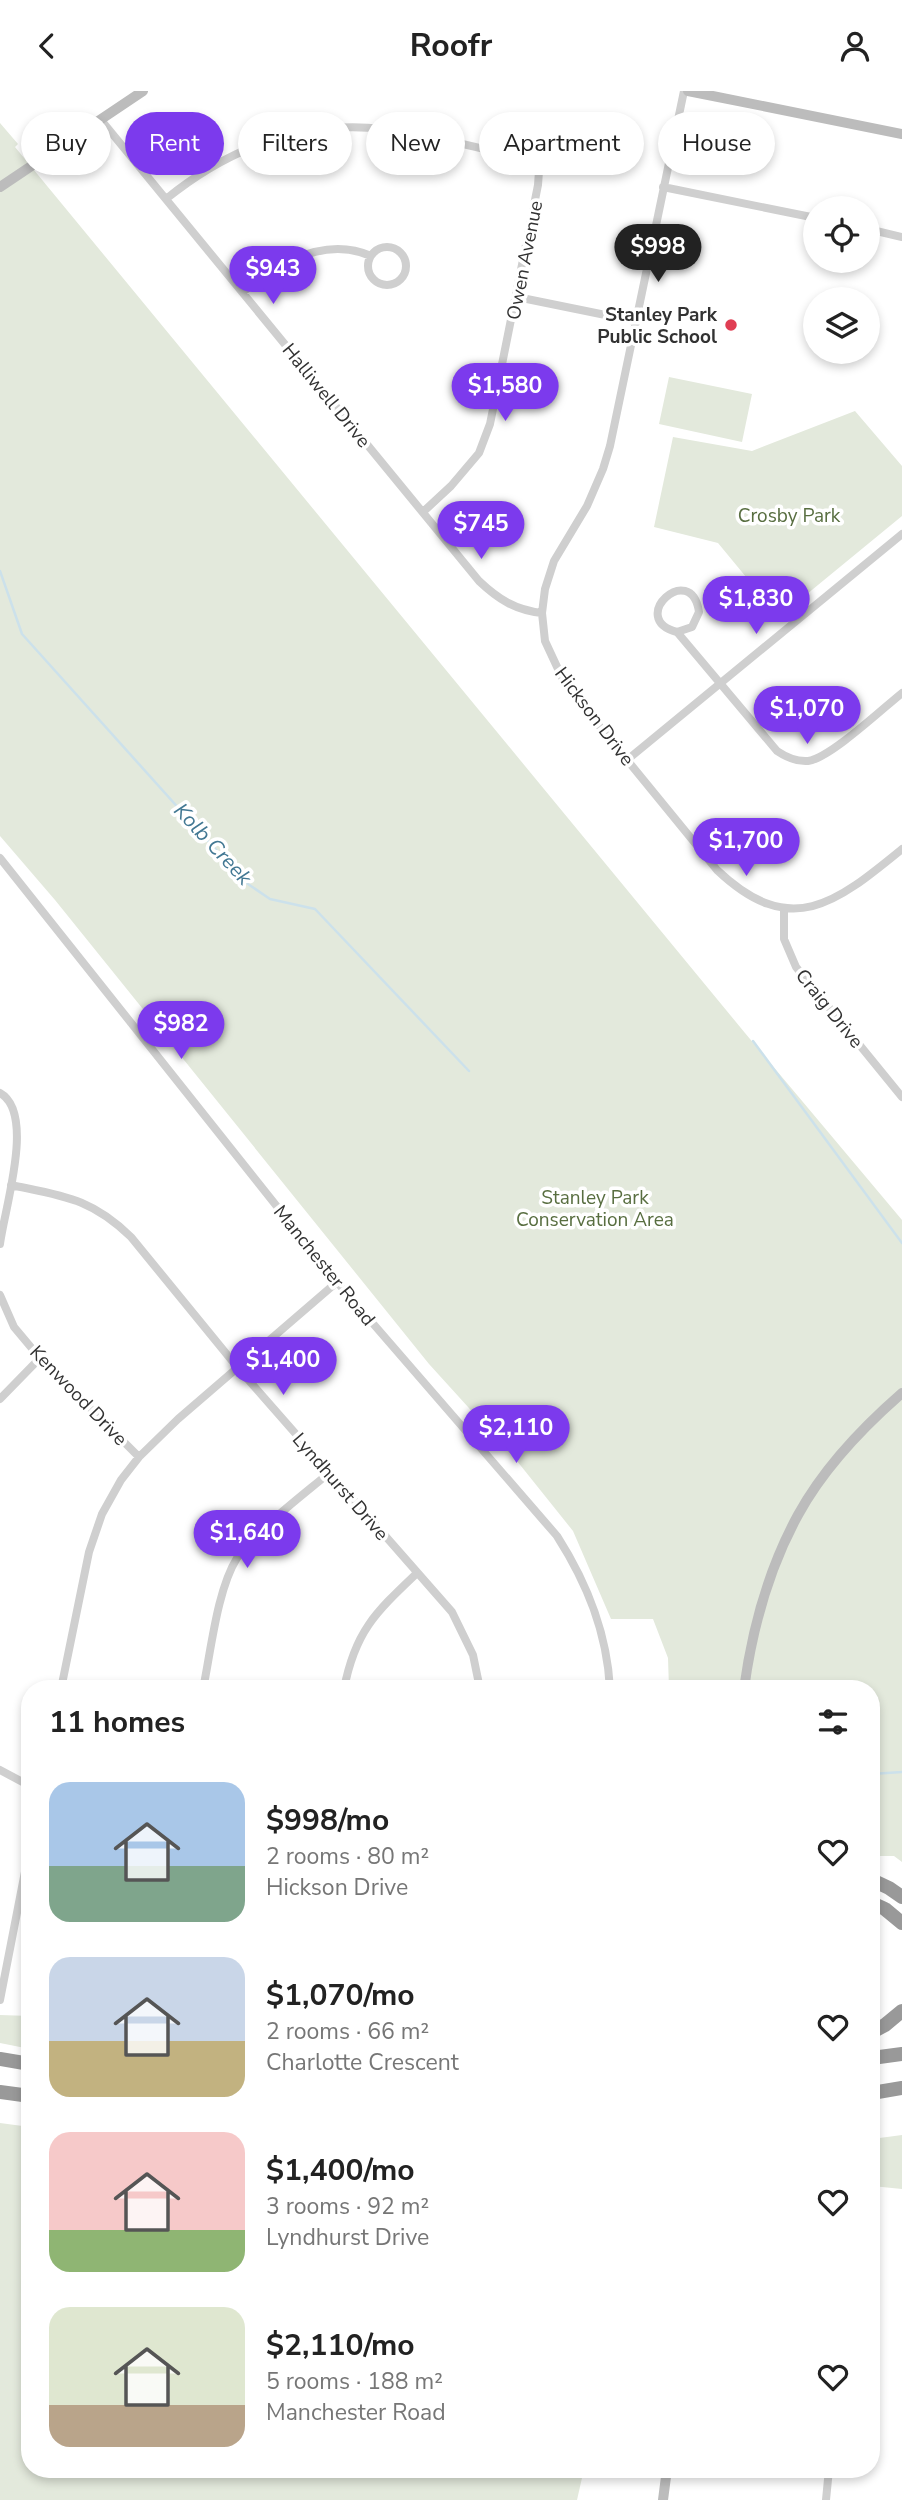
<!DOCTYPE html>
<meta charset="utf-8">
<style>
:root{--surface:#fff;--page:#f2f2f2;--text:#222;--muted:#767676;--accent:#7c3aed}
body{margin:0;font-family:"Nunito Sans",sans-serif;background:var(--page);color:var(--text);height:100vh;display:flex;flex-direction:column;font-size:26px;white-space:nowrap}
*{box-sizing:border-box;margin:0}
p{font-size:23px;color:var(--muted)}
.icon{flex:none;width:38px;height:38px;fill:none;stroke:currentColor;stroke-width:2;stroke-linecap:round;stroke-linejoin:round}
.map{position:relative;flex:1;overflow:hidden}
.sheet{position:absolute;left:21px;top:1589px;width:859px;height:798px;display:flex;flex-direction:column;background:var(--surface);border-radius:28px;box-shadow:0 4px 10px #0003}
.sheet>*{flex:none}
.banner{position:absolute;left:21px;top:21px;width:861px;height:63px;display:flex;gap:14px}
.buttons{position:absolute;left:803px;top:105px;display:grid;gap:14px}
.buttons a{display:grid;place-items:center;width:77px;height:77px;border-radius:50%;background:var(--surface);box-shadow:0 4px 10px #0003;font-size:35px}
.price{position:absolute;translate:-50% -60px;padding:0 16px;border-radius:24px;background:var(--accent);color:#fff;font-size:23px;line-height:46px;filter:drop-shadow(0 2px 4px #0008)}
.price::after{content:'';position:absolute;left:50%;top:42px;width:21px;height:16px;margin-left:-10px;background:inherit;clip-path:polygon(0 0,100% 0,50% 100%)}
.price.on{background:#222;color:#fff}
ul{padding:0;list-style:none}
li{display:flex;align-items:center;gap:21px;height:175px;padding:0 28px}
li span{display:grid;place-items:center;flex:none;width:196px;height:140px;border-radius:21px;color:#555}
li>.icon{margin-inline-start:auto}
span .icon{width:84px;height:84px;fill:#fffc;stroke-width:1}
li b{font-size:30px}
h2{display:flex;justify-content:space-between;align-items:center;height:84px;padding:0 28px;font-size:30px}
.pill{padding:0 24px;border-radius:32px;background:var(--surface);box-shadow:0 4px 10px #0003;font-size:24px;line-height:63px}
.pill.on{background:var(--accent);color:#fff}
header{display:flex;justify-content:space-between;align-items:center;height:91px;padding:0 28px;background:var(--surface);font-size:32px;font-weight:700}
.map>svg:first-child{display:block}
.green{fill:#e3e9dc}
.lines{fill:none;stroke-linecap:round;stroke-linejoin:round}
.stream{stroke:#cce1eb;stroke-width:2.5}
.street{stroke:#cfcfcf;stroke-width:8}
.secondary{stroke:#bcbcbc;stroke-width:10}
.highway{stroke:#999;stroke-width:14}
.poi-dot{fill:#e03e53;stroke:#fff;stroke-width:2.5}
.labels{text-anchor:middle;stroke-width:7;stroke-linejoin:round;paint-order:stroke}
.street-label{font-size:19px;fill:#323232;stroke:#fff}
.poi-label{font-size:19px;font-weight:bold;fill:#323232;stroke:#fff;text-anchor:end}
.park-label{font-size:19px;fill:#586e40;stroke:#fff}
.water-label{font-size:21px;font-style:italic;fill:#427893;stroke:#fff}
</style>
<header><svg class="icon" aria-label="back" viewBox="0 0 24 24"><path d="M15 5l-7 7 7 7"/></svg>Roofr<svg class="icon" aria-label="person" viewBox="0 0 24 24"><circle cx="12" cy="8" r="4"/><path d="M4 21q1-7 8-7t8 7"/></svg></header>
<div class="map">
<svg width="902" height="2409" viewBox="0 0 902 2409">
<rect width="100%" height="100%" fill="#fff"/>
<path class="green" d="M 0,32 L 18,53 L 15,56 L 745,942 L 902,1129 L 902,1771 L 894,1765 L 872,1765 L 872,1598 L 669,1598 L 668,1567 L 653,1528 L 611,1528 L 573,1440 L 517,1370 L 429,1273 L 55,809 L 0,745 Z
M 669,286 L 752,303 L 742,351 L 659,333 Z
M 855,320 L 902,375 L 902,425 L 779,526 L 718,452 L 654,436 L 673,346 L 752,360 Z
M 0,1924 L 30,1925 L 30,1958 L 0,1952 Z
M 0,2032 L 30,2036 L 30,2378 L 584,2378 L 577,2409 L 0,2409 Z
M 902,2044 L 902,2098 L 872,2095 L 872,2048 Z"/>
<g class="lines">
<path class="stream" d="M 0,480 L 22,543 L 245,791 L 270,808 L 315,818 L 469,980
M 753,950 L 902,1152
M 872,1683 L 902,1681"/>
<path class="street" d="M 684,0 L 610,355 L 603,378 L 587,415 L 554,470 L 545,498 L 542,522 L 545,550 L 565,593 L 717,779 C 791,849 836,812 902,758
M 101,29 L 479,490 C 498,508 515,519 542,522
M 663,96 L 816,127
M 166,108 C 229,57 301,29 383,38 C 429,43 475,57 520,66 L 531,72 L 539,80 L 538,94 L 490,333 L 479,362 L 451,395 L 423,421
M 868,138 L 902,146
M368 175a19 19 0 1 1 38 0a19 19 0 1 1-38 0Z
M 243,201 C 278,172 325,145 371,165
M 517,206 L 635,230
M 677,541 L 692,536 L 699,521 C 691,468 626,528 677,541 L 777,660 C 786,666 796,671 808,670 C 830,667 882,618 902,602
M 627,669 L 902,443
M 0,767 L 337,1191 L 557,1445 C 587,1492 607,1541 610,1598
M 784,817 L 784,848 L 796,876 L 902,1006
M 0,1002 C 36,1022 4,1119 0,1153
M 11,1094 C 63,1105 91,1107 131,1146 L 238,1277 L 452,1521 L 473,1564 L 480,1598
M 0,1204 L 14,1236 L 40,1267 L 139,1366
M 0,1308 L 40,1267
M 61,1598 L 89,1461 L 102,1423 L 121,1389 L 139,1366 L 178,1328 L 337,1191
M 203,1598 C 211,1560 217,1499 237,1467 C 255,1440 303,1404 329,1382
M 344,1598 C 355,1540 376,1521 417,1482
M 0,1679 L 30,1695
M 0,1909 L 30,1755
M 826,2409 L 829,2378"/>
<path class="secondary" d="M 688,0 L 902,43
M 0,96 L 143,0
M 744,1598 C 752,1539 769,1477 798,1424 C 823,1378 863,1336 902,1302
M 663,2409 L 667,2378"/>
<path class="highway" d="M 872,1789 L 889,1797 L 902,1806
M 872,1812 L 885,1818 L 902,1832
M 872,1941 L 885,1934 L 902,1920
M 872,1967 L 902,1963
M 0,1968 L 30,1973
M 0,2001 L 30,2005
M 872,2002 L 902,1997"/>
</g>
<circle class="poi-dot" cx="731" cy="234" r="7"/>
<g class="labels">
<g class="street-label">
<text transform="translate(524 169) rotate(-79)" y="7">Owen Avenue</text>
<text transform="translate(327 304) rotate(51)" y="7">Halliwell Drive</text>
<text transform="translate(595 625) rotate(53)" y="7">Hickson Drive</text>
<text transform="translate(830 917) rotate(51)" y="7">Craig Drive</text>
<text transform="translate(325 1174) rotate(51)" y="7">Manchester Road</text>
<text transform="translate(79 1304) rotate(46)" y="7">Kenwood Drive</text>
<text transform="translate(341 1395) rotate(49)" y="7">Lyndhurst Drive</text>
</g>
<g class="poi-label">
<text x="717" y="230">Stanley Park<tspan x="717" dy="22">Public School</tspan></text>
</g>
<g class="park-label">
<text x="789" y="431">Crosby Park</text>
<text x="595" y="1113">Stanley Park<tspan x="595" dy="22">Conservation Area</tspan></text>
</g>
<g class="water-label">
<text transform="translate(213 753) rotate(47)" y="7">Kolb Creek</text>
</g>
</g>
</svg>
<div class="buttons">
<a><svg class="icon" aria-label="locate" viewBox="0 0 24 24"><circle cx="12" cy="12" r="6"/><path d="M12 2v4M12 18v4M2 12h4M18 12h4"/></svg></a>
<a><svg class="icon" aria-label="layers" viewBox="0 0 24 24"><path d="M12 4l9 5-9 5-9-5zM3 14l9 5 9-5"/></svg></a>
</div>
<b class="price on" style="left:658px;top:193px">$998</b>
<b class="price" style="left:273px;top:215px">$943</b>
<b class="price" style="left:505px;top:332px">$1,580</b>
<b class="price" style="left:481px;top:470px">$745</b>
<b class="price" style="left:756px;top:545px">$1,830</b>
<b class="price" style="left:807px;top:655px">$1,070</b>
<b class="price" style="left:746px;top:787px">$1,700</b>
<b class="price" style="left:181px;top:970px">$982</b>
<b class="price" style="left:283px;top:1306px">$1,400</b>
<b class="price" style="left:516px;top:1374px">$2,110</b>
<b class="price" style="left:247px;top:1479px">$1,640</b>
<div class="banner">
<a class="pill">Buy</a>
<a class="pill on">Rent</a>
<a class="pill">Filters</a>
<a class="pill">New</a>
<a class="pill">Apartment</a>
<a class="pill">House</a>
</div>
<section class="sheet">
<h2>11 homes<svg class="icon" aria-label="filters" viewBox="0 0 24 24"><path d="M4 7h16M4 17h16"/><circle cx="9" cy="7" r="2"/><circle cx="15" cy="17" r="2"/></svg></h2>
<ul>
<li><span style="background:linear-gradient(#a9c7e8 60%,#7fa58c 0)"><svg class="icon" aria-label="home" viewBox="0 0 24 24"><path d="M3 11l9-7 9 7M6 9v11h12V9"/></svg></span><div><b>$998/mo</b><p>2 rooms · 80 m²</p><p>Hickson Drive</p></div><svg class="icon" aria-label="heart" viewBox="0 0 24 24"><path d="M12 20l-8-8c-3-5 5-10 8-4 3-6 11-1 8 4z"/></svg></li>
<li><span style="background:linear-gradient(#c9d6e8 60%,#c2b280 0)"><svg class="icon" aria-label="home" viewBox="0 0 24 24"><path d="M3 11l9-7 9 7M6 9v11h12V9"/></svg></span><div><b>$1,070/mo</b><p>2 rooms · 66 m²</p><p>Charlotte Crescent</p></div><svg class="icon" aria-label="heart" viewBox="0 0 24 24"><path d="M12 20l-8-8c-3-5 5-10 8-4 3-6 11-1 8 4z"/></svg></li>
<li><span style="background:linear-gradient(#f6c9c9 70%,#8fb573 0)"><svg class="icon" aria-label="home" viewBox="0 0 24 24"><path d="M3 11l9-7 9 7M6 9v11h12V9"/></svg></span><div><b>$1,400/mo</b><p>3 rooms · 92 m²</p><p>Lyndhurst Drive</p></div><svg class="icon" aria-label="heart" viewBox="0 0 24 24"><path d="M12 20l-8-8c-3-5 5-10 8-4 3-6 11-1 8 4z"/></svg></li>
<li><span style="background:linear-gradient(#dfe7d0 70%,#b9a48a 0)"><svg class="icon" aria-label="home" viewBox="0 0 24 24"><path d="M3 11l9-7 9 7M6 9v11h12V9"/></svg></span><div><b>$2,110/mo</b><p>5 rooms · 188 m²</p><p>Manchester Road</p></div><svg class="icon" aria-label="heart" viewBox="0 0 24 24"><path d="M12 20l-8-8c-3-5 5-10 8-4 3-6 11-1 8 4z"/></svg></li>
</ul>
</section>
</div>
